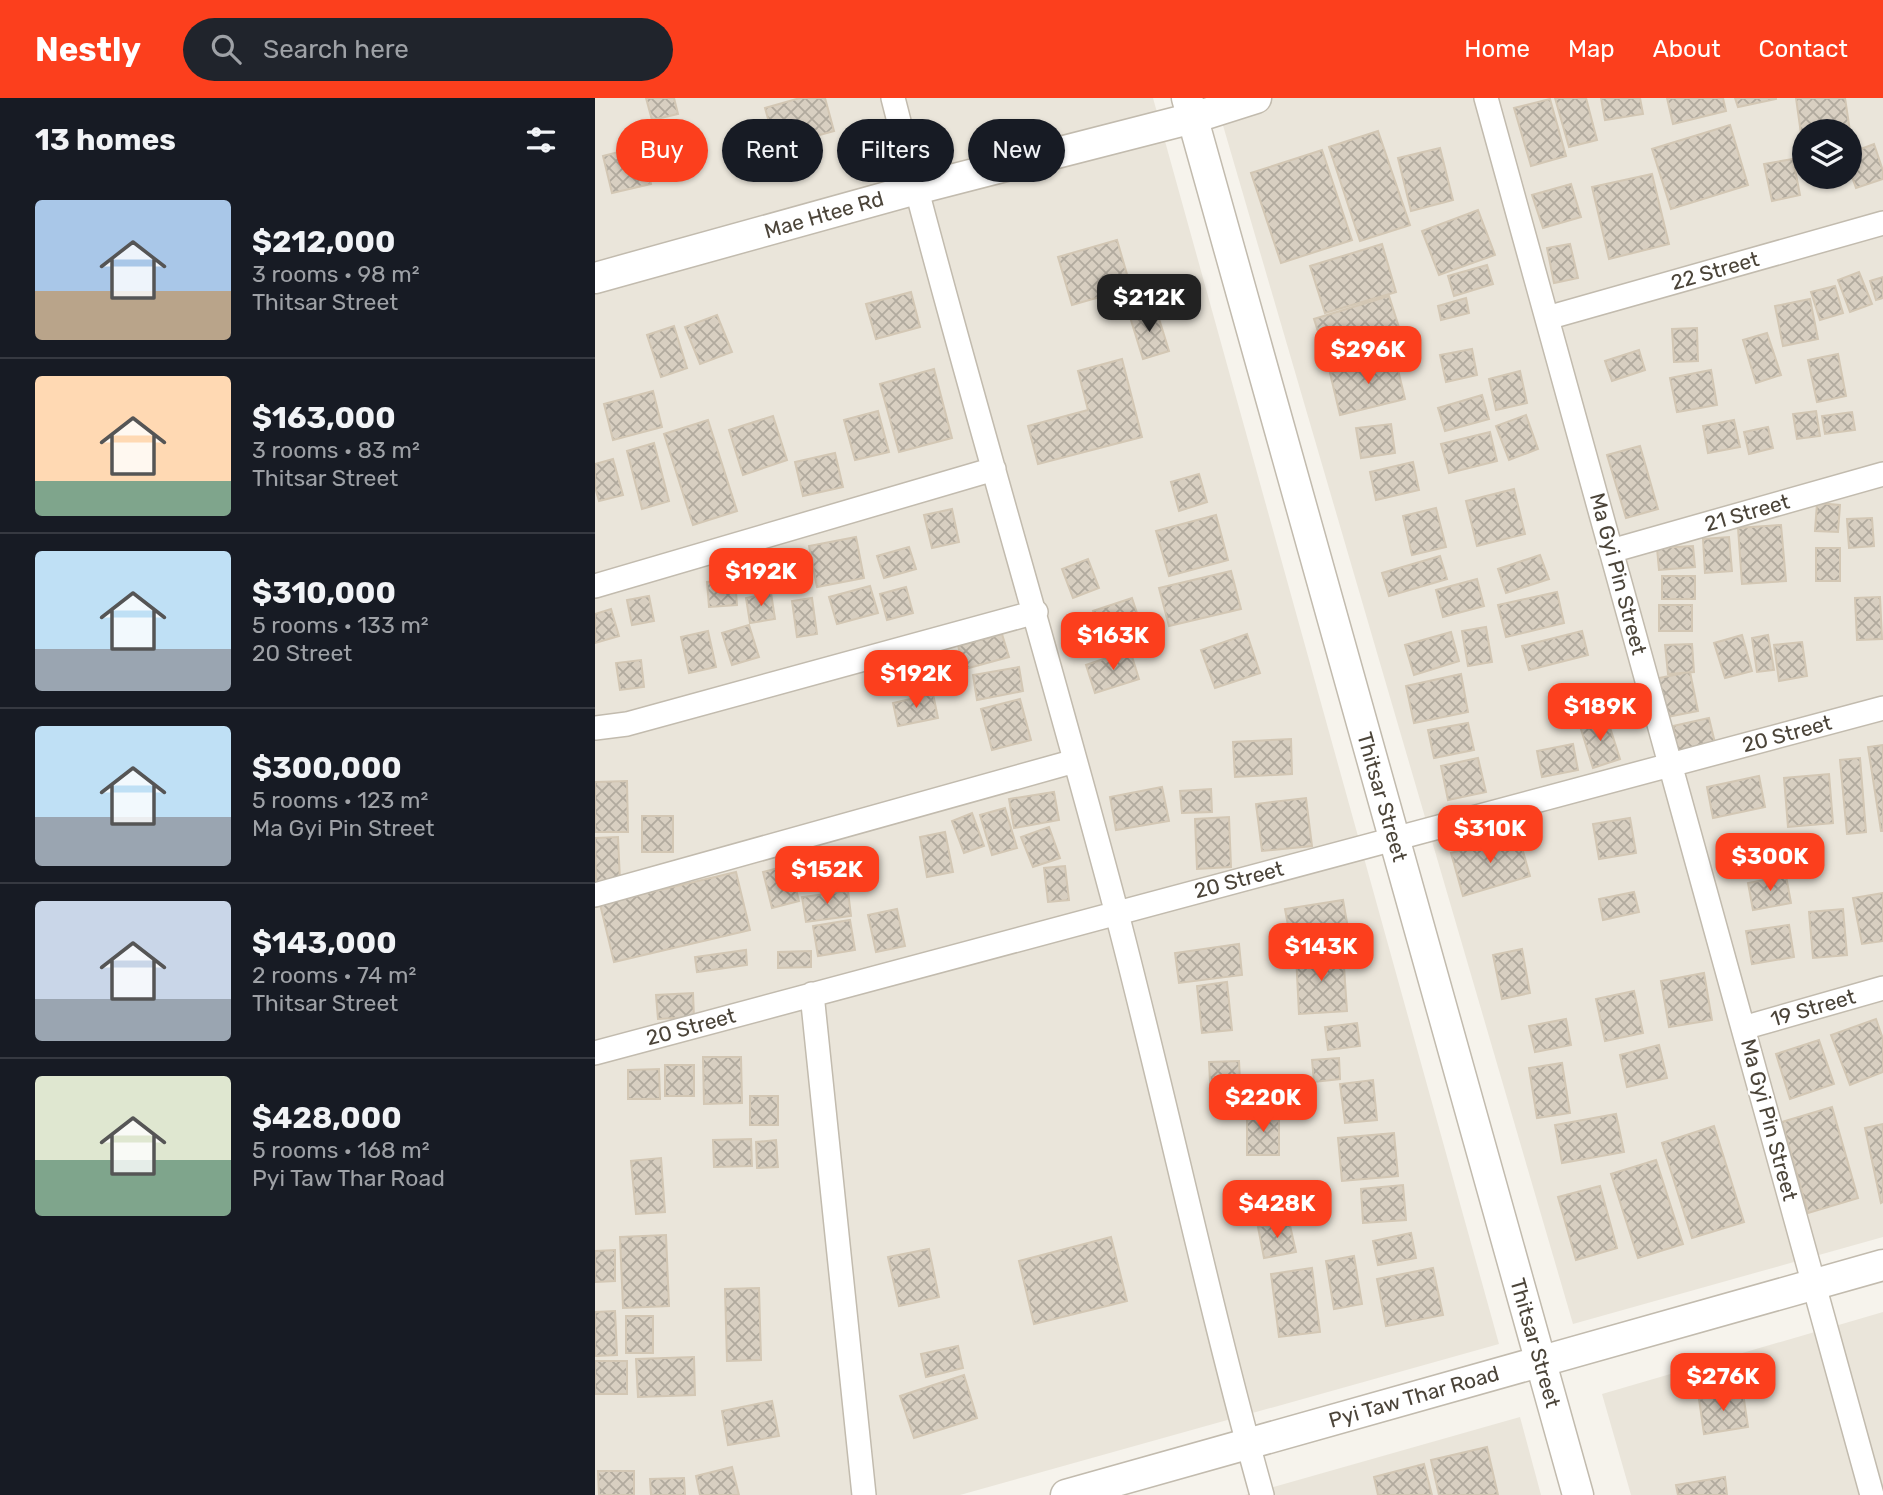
<!DOCTYPE html>
<meta charset="utf-8">
<style>
:root{--surface:#171b24;--page:#20242c;--text:#f1f3f6;--muted:#9ea1a6;--line:#363941;--accent:#fc3f1d}
body{margin:0;font-family:Rubik,sans-serif;background:var(--page);color:var(--text);height:100vh;display:flex;flex-direction:column;font-size:26px;white-space:nowrap}
*{box-sizing:border-box;margin:0}
p{font-size:23px;color:var(--muted)}
.icon{flex:none;width:38px;height:38px;fill:none;stroke:currentColor;stroke-width:2;stroke-linecap:round;stroke-linejoin:round}
.map{position:relative;flex:1;overflow:hidden}
.panel{display:flex;flex-direction:column;background:var(--surface);width:595px}
.panel>*{flex:none}
.banner{position:absolute;left:21px;top:21px;width:665px;height:63px;display:flex;gap:14px}
.controls{position:absolute;left:1197px;top:21px;display:grid;gap:14px}
.controls a{display:grid;place-items:center;width:70px;height:70px;border-radius:50%;background:var(--surface);box-shadow:0 2px 5px #0004;font-size:35px}
.price{position:absolute;translate:-50% -60px;padding:0 16px;border-radius:14px;background:var(--accent);color:#fff;font-size:23px;line-height:46px;filter:drop-shadow(0 2px 4px #0008)}
.price::after{content:'';position:absolute;left:50%;top:42px;width:21px;height:16px;margin-left:-10px;background:inherit;clip-path:polygon(0 0,100% 0,50% 100%)}
.price.current{background:#222;color:#fff}
ul{padding:0;list-style:none}
li{display:flex;align-items:center;gap:21px;height:175px;padding:0 35px}
li+li{border-top:2px solid var(--line)}
li span{display:grid;place-items:center;flex:none;width:196px;height:140px;border-radius:7px;color:#555}
li>.icon{margin-inline-start:auto}
span .icon{width:84px;height:84px;fill:#fffc;stroke-width:1}
li b{font-size:30px}
h2{display:flex;justify-content:space-between;align-items:center;height:84px;padding:0 35px;font-size:30px}
.tag{padding:0 24px;border-radius:32px;background:var(--surface);box-shadow:0 2px 5px #0004;font-size:24px;line-height:63px}
.tag.current{background:var(--accent);color:#fff}
header{display:flex;align-items:center;gap:42px;box-sizing:border-box;height:98px;padding:0 35px;background:var(--accent);color:#fff}
header strong{font-size:33px}
nav{display:flex;gap:38px;margin-inline-start:auto;font-size:24px}
.search{width:490px;height:63px;background:var(--page);display:flex;align-items:center;gap:18px;box-sizing:border-box;padding:0 24px;border-radius:38px;color:var(--muted);font-size:26px}
main{display:flex;flex:1;min-height:0}
.map>svg:first-child{display:block}
.residential{fill:#eae5da;fill-rule:evenodd}
.building{fill:url(#building-cross-hatch);stroke:#d3c7b4;stroke-width:2}
.lines{fill:none;stroke-linecap:round;stroke-linejoin:round}
.minor-casing{stroke:#c2bbae;stroke-width:26}
.tertiary-casing{stroke:#c2bbae;stroke-width:33}
.minor{stroke:#fff;stroke-width:23}
.tertiary{stroke:#fff;stroke-width:30}
.labels{text-anchor:middle;stroke-width:5;stroke-linejoin:round;paint-order:stroke}
.street-label{font-size:21px;fill:#4b4439;stroke:#fff}
</style>
<header>
<strong>Nestly</strong>
<div class="search"><svg class="icon" aria-label="search" viewBox="0 0 24 24"><circle cx="10" cy="10" r="6"/><path d="M15 15l6 6"/></svg>Search here</div>
<nav><a>Home</a><a>Map</a><a>About</a><a>Contact</a></nav>
</header>
<main>
<section class="panel">
<h2>13 homes<svg class="icon" aria-label="filters" viewBox="0 0 24 24"><path d="M4 7h16M4 17h16"/><circle cx="9" cy="7" r="2"/><circle cx="15" cy="17" r="2"/></svg></h2>
<ul>
<li><span style="background:linear-gradient(#a9c7e8 65%,#b9a48a 0)"><svg class="icon" aria-label="home" viewBox="0 0 24 24"><path d="M3 11l9-7 9 7M6 9v11h12V9"/></svg></span><div><b>$212,000</b><p>3 rooms · 98 m²</p><p>Thitsar Street</p></div></li>
<li><span style="background:linear-gradient(#ffd9b3 75%,#7fa58c 0)"><svg class="icon" aria-label="home" viewBox="0 0 24 24"><path d="M3 11l9-7 9 7M6 9v11h12V9"/></svg></span><div><b>$163,000</b><p>3 rooms · 83 m²</p><p>Thitsar Street</p></div></li>
<li><span style="background:linear-gradient(#bfe0f5 70%,#9aa5b1 0)"><svg class="icon" aria-label="home" viewBox="0 0 24 24"><path d="M3 11l9-7 9 7M6 9v11h12V9"/></svg></span><div><b>$310,000</b><p>5 rooms · 133 m²</p><p>20 Street</p></div></li>
<li><span style="background:linear-gradient(#bfe0f5 65%,#9aa5b1 0)"><svg class="icon" aria-label="home" viewBox="0 0 24 24"><path d="M3 11l9-7 9 7M6 9v11h12V9"/></svg></span><div><b>$300,000</b><p>5 rooms · 123 m²</p><p>Ma Gyi Pin Street</p></div></li>
<li><span style="background:linear-gradient(#c9d6e8 70%,#9aa5b1 0)"><svg class="icon" aria-label="home" viewBox="0 0 24 24"><path d="M3 11l9-7 9 7M6 9v11h12V9"/></svg></span><div><b>$143,000</b><p>2 rooms · 74 m²</p><p>Thitsar Street</p></div></li>
<li><span style="background:linear-gradient(#dfe7d0 60%,#7fa58c 0)"><svg class="icon" aria-label="home" viewBox="0 0 24 24"><path d="M3 11l9-7 9 7M6 9v11h12V9"/></svg></span><div><b>$428,000</b><p>5 rooms · 168 m²</p><p>Pyi Taw Thar Road</p></div></li>
</ul>
</section>
<div class="map">
<svg width="1288" height="1397" viewBox="0 0 1288 1397">
<defs>
<pattern id="building-cross-hatch" width="8" height="8" patternUnits="userSpaceOnUse" patternTransform="scale(1.75)"><rect width="8" height="8" fill="#d8cfc1"/><path d="M0 0l8 8M0 8l8-8" fill="none" stroke="#b1aa9e"/></pattern>
</defs>
<rect width="100%" height="100%" fill="#f6f3ec"/>
<path class="residential" d="M 0,0 L 558,0 L 904,1246 L 365,1397 L 0,1397 Z
M 620,0 L 1288,0 L 1288,1139 L 978,1226 ZM 1209,33 L 1255,33 L 1255,79 L 1209,79 Z
M 1288,1214 L 1288,1397 L 1036,1397 L 1007,1296 Z
M 925,1319 L 946,1397 L 650,1397 Z"/>
<path class="building" d="M 51,0 L 79,0 L 83,16 L 57,22 Z
M 205,0 L 230,0 L 239,33 L 181,49 L 170,10 Z
M 960,0 L 991,0 L 1002,42 L 974,49 Z
M 1006,0 L 1045,0 L 1048,16 L 1010,22 Z
M 1072,0 L 1128,0 L 1131,13 L 1078,26 Z
M 1140,0 L 1181,0 L 1181,1 L 1143,9 Z
M 1201,0 L 1250,0 L 1255,33 L 1209,33 L 1209,42 L 1207,43 Z
M 955,1 L 971,58 L 936,68 L 919,10 Z
M 1135,27 L 1153,87 L 1076,111 L 1057,51 Z
M 783,33 L 815,127 L 765,143 L 734,49 Z
M 1279,46 L 1288,73 L 1288,81 L 1261,90 L 1255,73 L 1255,55 Z
M 47,48 L 56,86 L 17,95 L 8,58 Z
M 845,50 L 858,102 L 816,113 L 803,60 Z
M 727,52 L 757,142 L 686,165 L 656,75 Z
M 1198,61 L 1205,97 L 1177,103 L 1169,66 Z
M 1057,76 L 1074,146 L 1014,161 L 997,89 Z
M 976,86 L 986,119 L 948,130 L 937,97 Z
M 883,112 L 900,157 L 844,177 L 827,133 Z
M 522,142 L 536,190 L 477,207 L 463,159 Z
M 787,146 L 801,194 L 730,215 L 715,168 Z
M 975,146 L 983,180 L 959,185 L 952,150 Z
M 892,167 L 898,186 L 859,198 L 853,178 Z
M 1264,174 L 1277,206 L 1255,214 L 1243,182 Z
M 1288,179 L 1288,200 L 1281,202 L 1275,183 Z
M 1240,188 L 1248,215 L 1225,222 L 1216,194 Z
M 316,194 L 325,229 L 281,241 L 271,206 Z
M 794,198 L 809,245 L 734,268 L 719,221 Z
M 871,200 L 874,215 L 846,222 L 843,208 Z
M 1215,201 L 1223,241 L 1188,248 L 1180,208 Z
M 561,211 L 574,253 L 548,261 L 535,219 Z
M 122,217 L 137,254 L 105,266 L 90,229 Z
M 79,228 L 92,270 L 66,279 L 52,237 Z
M 1102,230 L 1103,263 L 1079,264 L 1077,231 Z
M 1172,235 L 1186,277 L 1161,285 L 1148,242 Z
M 877,251 L 882,277 L 851,284 L 845,257 Z
M 1044,252 L 1050,272 L 1017,283 L 1010,263 Z
M 1243,256 L 1251,298 L 1222,304 L 1213,262 Z
M 800,259 L 810,301 L 745,317 L 735,275 Z
M 527,261 L 547,339 L 443,366 L 433,328 L 493,312 L 483,273 Z
M 339,271 L 357,340 L 304,354 L 285,286 Z
M 1116,272 L 1122,307 L 1082,314 L 1075,280 Z
M 925,273 L 932,305 L 901,312 L 894,281 Z
M 58,293 L 67,329 L 18,342 L 9,306 Z
M 887,297 L 894,321 L 850,333 L 843,310 Z
M 283,313 L 294,354 L 260,362 L 249,322 Z
M 1221,313 L 1225,338 L 1202,341 L 1198,316 Z
M 1257,314 L 1260,332 L 1230,336 L 1227,318 Z
M 931,317 L 943,351 L 914,362 L 901,328 Z
M 178,318 L 192,362 L 148,377 L 134,332 Z
M 113,322 L 142,413 L 98,427 L 69,336 Z
M 1139,322 L 1145,349 L 1113,355 L 1108,328 Z
M 796,326 L 800,355 L 766,360 L 761,330 Z
M 1173,329 L 1178,350 L 1154,356 L 1149,334 Z
M 895,334 L 902,363 L 854,375 L 846,346 Z
M 59,345 L 74,403 L 47,411 L 32,353 Z
M 1045,348 L 1063,411 L 1031,420 L 1012,357 Z
M 240,355 L 248,389 L 208,398 L 200,364 Z
M 18,361 L 28,397 L 4,403 L 0,389 L 0,366 Z
M 818,364 L 824,392 L 781,402 L 775,374 Z
M 604,376 L 612,404 L 584,413 L 576,384 Z
M 919,391 L 930,436 L 882,448 L 871,403 Z
M 1222,405 L 1245,407 L 1243,434 L 1220,433 Z
M 841,410 L 851,449 L 817,457 L 808,418 Z
M 357,411 L 364,444 L 337,450 L 329,417 Z
M 621,417 L 633,462 L 574,478 L 561,433 Z
M 1277,420 L 1279,448 L 1254,450 L 1252,421 Z
M 1186,427 L 1191,483 L 1147,486 L 1143,430 Z
M 261,439 L 269,480 L 222,489 L 214,448 Z
M 1134,439 L 1137,473 L 1110,475 L 1108,441 Z
M 1098,448 L 1100,469 L 1064,472 L 1062,450 Z
M 314,449 L 321,471 L 289,480 L 282,458 Z
M 1221,450 L 1245,450 L 1245,483 L 1221,483 Z
M 945,457 L 954,481 L 911,495 L 903,471 Z
M 845,458 L 852,481 L 794,498 L 787,475 Z
M 493,461 L 504,490 L 478,500 L 467,471 Z
M 636,473 L 646,511 L 574,528 L 564,490 Z
M 1067,478 L 1100,478 L 1100,501 L 1067,501 Z
M 882,481 L 889,508 L 848,519 L 841,492 Z
M 140,482 L 142,507 L 114,509 L 112,484 Z
M 275,488 L 283,515 L 242,526 L 234,499 Z
M 311,489 L 318,515 L 292,522 L 285,496 Z
M 962,494 L 969,525 L 911,539 L 903,507 Z
M 176,495 L 180,521 L 155,525 L 151,500 Z
M 54,498 L 59,523 L 37,527 L 32,502 Z
M 1285,499 L 1287,541 L 1262,542 L 1260,500 Z
M 217,500 L 222,536 L 202,539 L 197,503 Z
M 537,500 L 548,533 L 508,546 L 498,513 Z
M 1064,507 L 1097,507 L 1097,533 L 1064,533 Z
M 16,511 L 24,538 L 0,545 L 0,516 Z
M 154,527 L 164,559 L 137,567 L 127,535 Z
M 891,529 L 897,564 L 873,568 L 867,533 Z
M 113,533 L 121,569 L 94,575 L 86,539 Z
M 987,533 L 993,557 L 934,572 L 927,548 Z
M 856,534 L 864,563 L 819,577 L 810,547 Z
M 407,536 L 414,559 L 370,571 L 363,548 Z
M 652,536 L 665,575 L 620,590 L 606,552 Z
M 1147,537 L 1157,573 L 1130,580 L 1119,545 Z
M 1173,537 L 1179,572 L 1162,574 L 1157,540 Z
M 1207,544 L 1212,578 L 1184,583 L 1179,547 Z
M 1097,546 L 1099,574 L 1073,576 L 1070,547 Z
M 535,552 L 544,581 L 500,595 L 491,567 Z
M 46,562 L 49,589 L 25,592 L 21,565 Z
M 424,569 L 428,593 L 382,602 L 378,577 Z
M 1095,574 L 1103,613 L 1072,619 L 1064,580 Z
M 866,576 L 873,614 L 819,625 L 811,588 Z
M 338,596 L 343,620 L 303,628 L 298,605 Z
M 425,601 L 436,642 L 397,652 L 386,611 Z
M 1012,620 L 1025,661 L 998,670 L 985,628 Z
M 1114,620 L 1120,645 L 1083,654 L 1078,628 Z
M 873,625 L 879,652 L 839,660 L 833,632 Z
M 696,641 L 697,676 L 640,679 L 638,644 Z
M 978,646 L 983,672 L 947,679 L 942,653 Z
M 1288,647 L 1288,733 L 1286,733 L 1273,649 Z
M 883,660 L 891,694 L 853,702 L 846,668 Z
M 1265,660 L 1271,734 L 1252,736 L 1245,662 Z
M 1234,676 L 1238,725 L 1193,729 L 1189,680 Z
M 1164,678 L 1170,709 L 1118,720 L 1112,689 Z
M 32,683 L 33,734 L 0,734 L 0,684 Z
M 567,689 L 574,723 L 521,732 L 515,699 Z
M 616,691 L 617,714 L 587,715 L 585,693 Z
M 459,694 L 464,722 L 419,730 L 414,701 Z
M 711,700 L 717,748 L 667,753 L 661,706 Z
M 410,710 L 422,750 L 397,757 L 385,717 Z
M 377,715 L 389,748 L 369,755 L 357,723 Z
M 47,718 L 78,718 L 78,754 L 47,754 Z
M 634,719 L 636,769 L 602,771 L 600,721 Z
M 1035,720 L 1041,755 L 1004,761 L 998,726 Z
M 454,729 L 465,760 L 438,769 L 426,739 Z
M 350,734 L 358,774 L 332,779 L 325,739 Z
M 923,736 L 935,778 L 868,798 L 856,755 Z
M 23,739 L 25,783 L 1,784 L 0,740 Z
M 247,765 L 249,790 L 222,792 L 221,767 Z
M 195,767 L 204,803 L 177,810 L 168,774 Z
M 470,768 L 474,802 L 453,804 L 449,770 Z
M 141,774 L 155,832 L 19,864 L 5,806 Z
M 1191,778 L 1196,805 L 1158,812 L 1153,785 Z
M 253,793 L 256,818 L 211,824 L 207,799 Z
M 1039,794 L 1044,814 L 1008,822 L 1004,801 Z
M 1288,795 L 1288,843 L 1267,846 L 1258,800 Z
M 748,802 L 754,836 L 696,844 L 690,811 Z
M 302,811 L 310,848 L 281,854 L 273,817 Z
M 1248,811 L 1252,857 L 1218,860 L 1214,814 Z
M 255,822 L 260,852 L 223,858 L 218,828 Z
M 1194,827 L 1199,859 L 1157,866 L 1151,833 Z
M 644,846 L 647,877 L 584,885 L 580,855 Z
M 927,851 L 935,895 L 907,901 L 898,857 Z
M 151,852 L 152,867 L 102,874 L 100,859 Z
M 216,853 L 216,869 L 183,870 L 183,854 Z
M 748,854 L 752,913 L 704,916 L 701,857 Z
M 1109,875 L 1117,922 L 1074,929 L 1066,883 Z
M 632,884 L 637,932 L 607,935 L 602,888 Z
M 1039,893 L 1048,935 L 1010,943 L 1001,901 Z
M 98,895 L 99,919 L 63,921 L 61,897 Z
M 971,921 L 976,947 L 940,954 L 934,928 Z
M 1281,921 L 1288,941 L 1288,974 L 1255,987 L 1236,937 Z
M 762,925 L 765,948 L 733,952 L 730,929 Z
M 1224,942 L 1239,986 L 1195,1001 L 1181,956 Z
M 1064,947 L 1072,980 L 1032,989 L 1025,957 Z
M 108,959 L 146,959 L 147,1005 L 109,1006 Z
M 744,960 L 745,981 L 719,984 L 717,962 Z
M 644,963 L 646,1002 L 616,1003 L 614,964 Z
M 967,965 L 975,1015 L 942,1020 L 934,970 Z
M 70,967 L 99,967 L 99,998 L 70,998 Z
M 64,971 L 65,1001 L 33,1001 L 33,972 Z
M 778,982 L 782,1022 L 750,1025 L 745,986 Z
M 155,998 L 183,998 L 183,1027 L 155,1027 Z
M 1237,1009 L 1263,1100 L 1213,1115 L 1187,1024 Z
M 652,1014 L 684,1014 L 684,1057 L 652,1057 Z
M 1021,1016 L 1029,1054 L 967,1065 L 960,1027 Z
M 1288,1026 L 1288,1104 L 1286,1105 L 1270,1030 Z
M 1119,1028 L 1149,1124 L 1097,1140 L 1067,1045 Z
M 799,1035 L 803,1078 L 747,1083 L 743,1040 Z
M 156,1041 L 157,1068 L 119,1069 L 118,1042 Z
M 181,1042 L 183,1069 L 162,1070 L 161,1044 Z
M 66,1060 L 70,1114 L 41,1116 L 36,1063 Z
M 1061,1062 L 1088,1146 L 1043,1160 L 1016,1076 Z
M 808,1087 L 811,1122 L 768,1125 L 766,1091 Z
M 1005,1088 L 1022,1150 L 981,1162 L 963,1099 Z
M 694,1123 L 701,1154 L 669,1160 L 663,1129 Z
M 816,1135 L 821,1160 L 783,1167 L 778,1143 Z
M 71,1137 L 74,1208 L 28,1210 L 25,1139 Z
M 516,1139 L 532,1203 L 439,1226 L 424,1163 Z
M 334,1151 L 344,1199 L 304,1208 L 293,1159 Z
M 20,1152 L 20,1183 L 0,1184 L 0,1153 Z
M 759,1158 L 767,1206 L 739,1211 L 731,1163 Z
M 717,1170 L 725,1234 L 684,1239 L 676,1176 Z
M 838,1170 L 848,1217 L 791,1228 L 782,1181 Z
M 164,1190 L 166,1262 L 132,1263 L 130,1191 Z
M 20,1213 L 22,1257 L 0,1258 L 0,1214 Z
M 31,1218 L 58,1218 L 58,1255 L 31,1255 Z
M 363,1248 L 368,1270 L 331,1279 L 326,1256 Z
M 99,1259 L 100,1297 L 43,1299 L 41,1261 Z
M 0,1263 L 32,1263 L 32,1296 L 0,1296 Z
M 369,1277 L 382,1320 L 319,1340 L 305,1298 Z
M 1148,1295 L 1153,1329 L 1109,1336 L 1104,1301 Z
M 177,1303 L 184,1338 L 133,1347 L 127,1313 Z
M 892,1349 L 903,1397 L 844,1397 L 836,1362 Z
M 829,1366 L 837,1397 L 783,1397 L 779,1379 Z
M 137,1369 L 144,1397 L 105,1397 L 101,1378 Z
M 3,1373 L 39,1373 L 39,1397 L 4,1397 Z
M 1130,1379 L 1132,1397 L 1083,1397 L 1081,1387 Z
M 89,1380 L 90,1397 L 56,1397 L 55,1381 Z"/>
<g class="lines">
<defs>
<path id="minor" d="M 298,0 C 367,272 449,541 521,812 C 572,1007 613,1204 667,1397
M 891,0 L 1277,1397
M 952,220 L 1288,125
M 1016,453 L 1288,376
M 0,488 L 399,371
M 0,630 L 32,626 L 441,514
M 0,797 L 480,663
M 217,896 L 269,1397
M 1148,930 L 1288,890
M 0,955 L 1288,610"/>
<path id="tertiary" d="M 592,0 L 983,1397
M 0,180 L 321,91 L 598,20 L 661,0
M 471,1397 L 1288,1167"/>
</defs>
<use href="#minor" class="minor-casing"/>
<use href="#tertiary" class="tertiary-casing"/>
<use href="#minor" class="minor"/>
<use href="#tertiary" class="tertiary"/>
</g>
<g class="labels">
<g class="street-label">
<text transform="translate(229 117) rotate(-16)" y="7">Mae Htee Rd</text>
<text transform="translate(1120 173) rotate(-16)" y="7">22 Street</text>
<text transform="translate(1152 415) rotate(-16)" y="7">21 Street</text>
<text transform="translate(1023 476) rotate(75)" y="7">Ma Gyi Pin Street</text>
<text transform="translate(1192 636) rotate(-15)" y="7">20 Street</text>
<text transform="translate(787 699) rotate(74)" y="7">Thitsar Street</text>
<text transform="translate(644 782) rotate(-15)" y="7">20 Street</text>
<text transform="translate(1218 910) rotate(-16)" y="7">19 Street</text>
<text transform="translate(96 929) rotate(-15)" y="7">20 Street</text>
<text transform="translate(1174 1022) rotate(75)" y="7">Ma Gyi Pin Street</text>
<text transform="translate(940 1245) rotate(74)" y="7">Thitsar Street</text>
<text transform="translate(819 1299) rotate(-16)" y="7">Pyi Taw Thar Road</text>
</g>
</g>
</svg>
<div class="controls">
<a><svg class="icon" aria-label="layers" viewBox="0 0 24 24"><path d="M12 4l9 5-9 5-9-5zM3 14l9 5 9-5"/></svg></a>
</div>
<b class="price current" style="left:554px;top:236px">$212K</b>
<b class="price" style="left:773px;top:288px">$296K</b>
<b class="price" style="left:166px;top:510px">$192K</b>
<b class="price" style="left:518px;top:574px">$163K</b>
<b class="price" style="left:321px;top:612px">$192K</b>
<b class="price" style="left:1005px;top:645px">$189K</b>
<b class="price" style="left:895px;top:767px">$310K</b>
<b class="price" style="left:1175px;top:795px">$300K</b>
<b class="price" style="left:232px;top:808px">$152K</b>
<b class="price" style="left:726px;top:885px">$143K</b>
<b class="price" style="left:668px;top:1036px">$220K</b>
<b class="price" style="left:682px;top:1142px">$428K</b>
<b class="price" style="left:1128px;top:1315px">$276K</b>
<div class="banner">
<a class="tag current">Buy</a>
<a class="tag">Rent</a>
<a class="tag">Filters</a>
<a class="tag">New</a>
</div>
</div>
</main>
